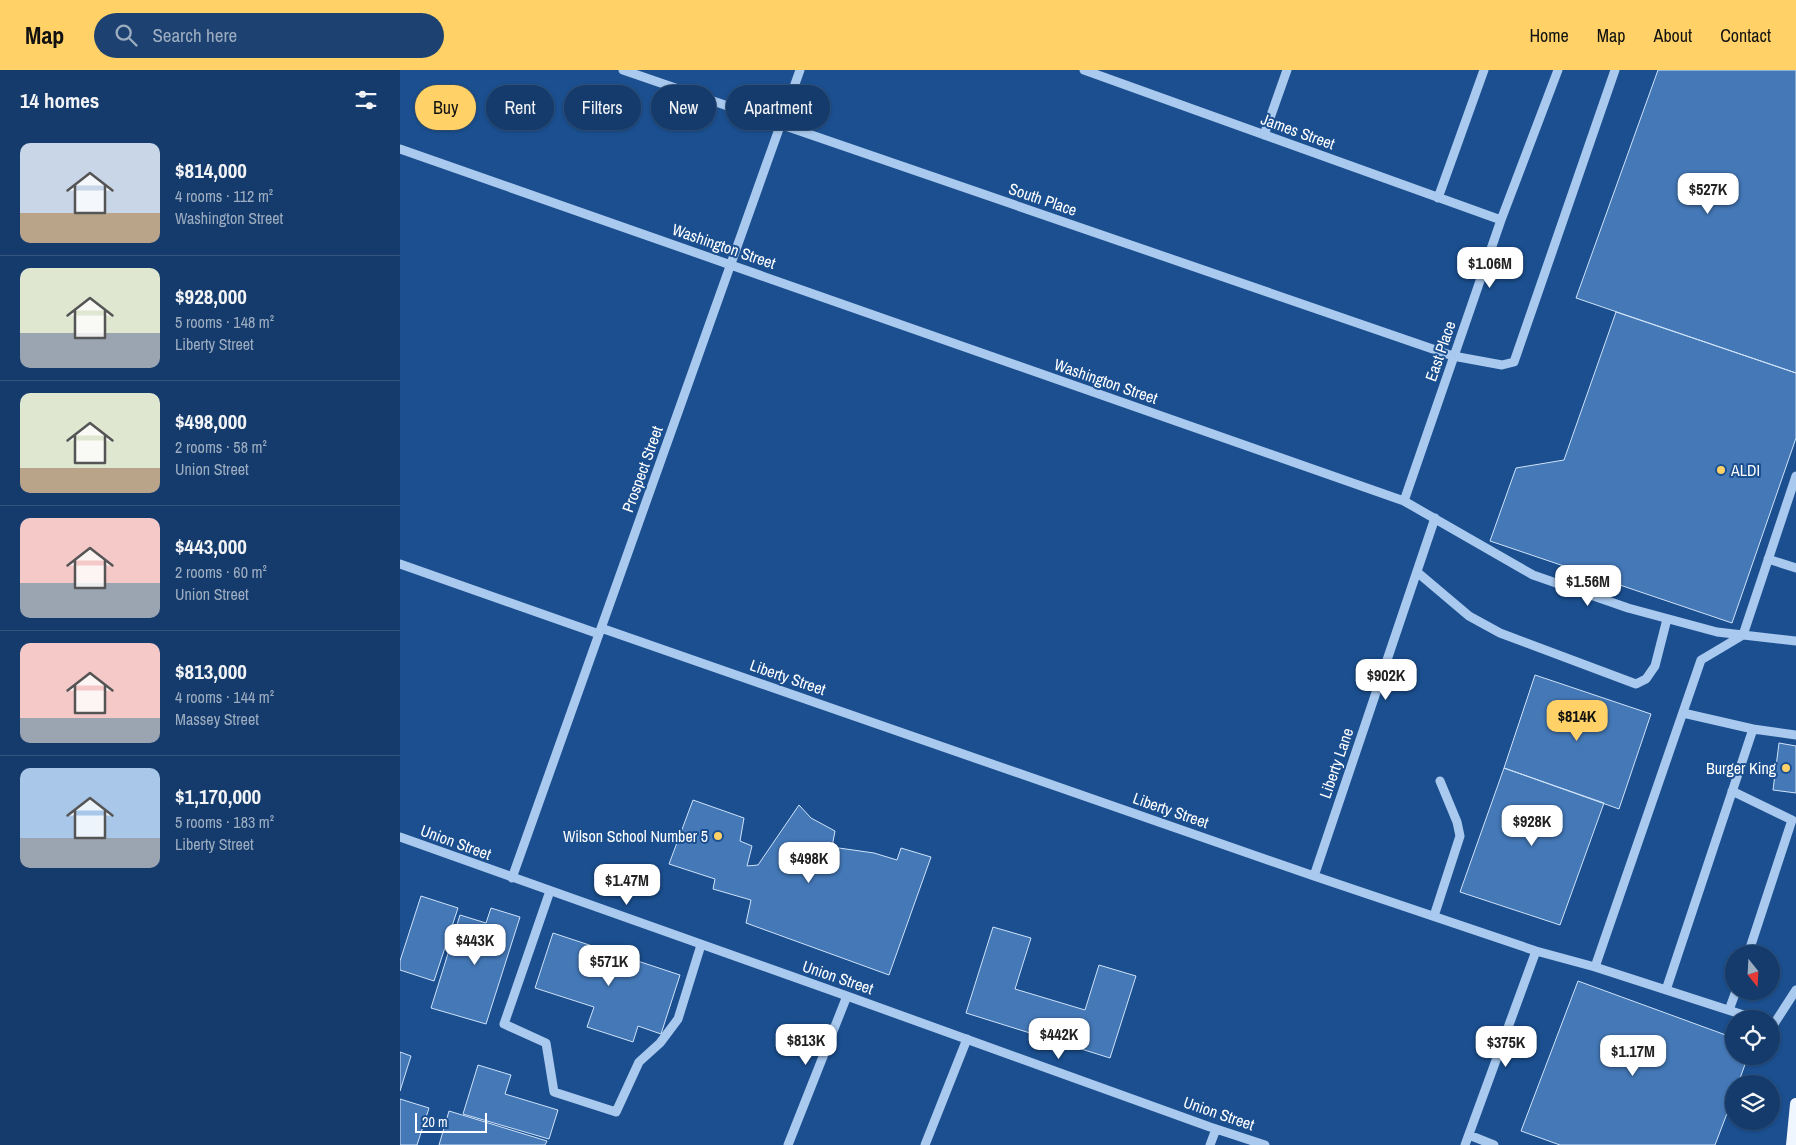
<!DOCTYPE html>
<meta charset="utf-8">
<style>
:root{--surface:#143b6b;--page:#1d4271;--text:#f1f3f6;--muted:#9dadc1;--line:#33557e;--accent:#ffd166}
body{margin:0;font-family:"Archivo Narrow",sans-serif;background:var(--page);color:var(--text);height:100vh;display:flex;flex-direction:column;font-size:19px;white-space:nowrap}
*{box-sizing:border-box;margin:0}
p{font-size:16px;color:var(--muted)}
.icon{flex:none;width:28px;height:28px;fill:none;stroke:currentColor;stroke-width:2;stroke-linecap:round;stroke-linejoin:round}
.map{position:relative;flex:1;overflow:hidden}
.details{display:flex;flex-direction:column;background:var(--surface);width:400px}
.details>*{flex:none}
.hud{position:absolute;left:15px;top:15px;width:475px;height:45px;display:flex;gap:10px}
.needle{width:32px;rotate:162deg}
.tools{position:absolute;left:1325px;top:875px;display:grid;gap:10px}
.tools a{display:grid;place-items:center;width:55px;height:55px;border-radius:50%;background:var(--surface);box-shadow:0 1px 4px #0004,0 0 0 1px var(--line);font-size:25px}
.scale{position:absolute;left:15px;bottom:12px;width:72px;box-sizing:border-box;padding-left:5px;border:2px solid #fff;border-top:0;font-size:14px;line-height:18px;white-space:nowrap;color:#fff;-webkit-text-stroke:4px #1b4f8f;paint-order:stroke}
.price{position:absolute;translate:-50% -42px;padding:0 11px;border-radius:10px;background:#fff;color:#222;font-size:16px;line-height:32px;filter:drop-shadow(0 1px 2px #0008)}
.price::after{content:'';position:absolute;left:50%;top:30px;width:15px;height:11px;margin-left:-8px;background:inherit;clip-path:polygon(0 0,100% 0,50% 100%)}
.price.selected{background:var(--accent);color:#111}
ul{padding:0;list-style:none}
li{display:flex;align-items:center;gap:15px;height:125px;padding:0 20px}
li+li{border-top:1px solid var(--line)}
li span{display:grid;place-items:center;flex:none;width:140px;height:100px;border-radius:10px;color:#555}
li>.icon{margin-inline-start:auto}
span .icon{width:60px;height:60px;fill:#fffc;stroke-width:1}
li b{font-size:21px}
h2{display:flex;justify-content:space-between;align-items:center;height:60px;padding:0 20px;font-size:21px}
.chip{padding:0 18px;border-radius:22px;background:var(--surface);box-shadow:0 1px 4px #0004,0 0 0 1px var(--line);font-size:18px;line-height:45px}
.chip.selected{background:var(--accent);color:#111}
header{display:flex;align-items:center;gap:30px;box-sizing:border-box;height:70px;padding:0 25px;background:var(--accent);color:#111}
header strong{font-size:24px}
nav{display:flex;gap:28px;margin-inline-start:auto;font-size:18px}
.search{width:350px;height:45px;background:var(--page);display:flex;align-items:center;gap:12px;box-sizing:border-box;padding:0 18px;border-radius:28px;color:var(--muted);font-size:19px}
main{display:flex;flex:1;min-height:0}
.map>svg:first-child{display:block}
.building{fill:#4478b7;stroke:#cfe3fa}
.lines{fill:none;stroke-linecap:round;stroke-linejoin:round}
.minor{stroke:#a9c9ee;stroke-width:9}
.major{stroke:#f0f6ff;stroke-width:12}
.poi-dot{fill:#ffd166;stroke:#1b4f8f;stroke-width:2}
.labels{text-anchor:middle;stroke-width:4;stroke-linejoin:round;paint-order:stroke}
.street-label{font-size:16px;fill:#fff;stroke:#1b4f8f}
.poi-label{font-size:16px;fill:#fff;stroke:#1b4f8f;text-anchor:end}
</style>
<header>
<strong>Map</strong>
<div class="search"><svg class="icon" aria-label="search" viewBox="0 0 24 24"><circle cx="10" cy="10" r="6"/><path d="M15 15l6 6"/></svg>Search here</div>
<nav><a>Home</a><a>Map</a><a>About</a><a>Contact</a></nav>
</header>
<main>
<section class="details">
<h2>14 homes<svg class="icon" aria-label="filters" viewBox="0 0 24 24"><path d="M4 7h16M4 17h16"/><circle cx="9" cy="7" r="2"/><circle cx="15" cy="17" r="2"/></svg></h2>
<ul>
<li><span style="background:linear-gradient(#c9d6e8 70%,#b9a48a 0)"><svg class="icon" aria-label="home" viewBox="0 0 24 24"><path d="M3 11l9-7 9 7M6 9v11h12V9"/></svg></span><div><b>$814,000</b><p>4 rooms · 112 m²</p><p>Washington Street</p></div></li>
<li><span style="background:linear-gradient(#dfe7d0 65%,#9aa5b1 0)"><svg class="icon" aria-label="home" viewBox="0 0 24 24"><path d="M3 11l9-7 9 7M6 9v11h12V9"/></svg></span><div><b>$928,000</b><p>5 rooms · 148 m²</p><p>Liberty Street</p></div></li>
<li><span style="background:linear-gradient(#dfe7d0 75%,#b9a48a 0)"><svg class="icon" aria-label="home" viewBox="0 0 24 24"><path d="M3 11l9-7 9 7M6 9v11h12V9"/></svg></span><div><b>$498,000</b><p>2 rooms · 58 m²</p><p>Union Street</p></div></li>
<li><span style="background:linear-gradient(#f6c9c9 65%,#9aa5b1 0)"><svg class="icon" aria-label="home" viewBox="0 0 24 24"><path d="M3 11l9-7 9 7M6 9v11h12V9"/></svg></span><div><b>$443,000</b><p>2 rooms · 60 m²</p><p>Union Street</p></div></li>
<li><span style="background:linear-gradient(#f6c9c9 75%,#9aa5b1 0)"><svg class="icon" aria-label="home" viewBox="0 0 24 24"><path d="M3 11l9-7 9 7M6 9v11h12V9"/></svg></span><div><b>$813,000</b><p>4 rooms · 144 m²</p><p>Massey Street</p></div></li>
<li><span style="background:linear-gradient(#a9c7e8 70%,#9aa5b1 0)"><svg class="icon" aria-label="home" viewBox="0 0 24 24"><path d="M3 11l9-7 9 7M6 9v11h12V9"/></svg></span><div><b>$1,170,000</b><p>5 rooms · 183 m²</p><p>Liberty Street</p></div></li>
</ul>
</section>
<div class="map">
<svg width="1396" height="1075" viewBox="0 0 1396 1075">
<rect width="100%" height="100%" fill="#1b4f8f"/>
<path class="building" d="M 1258,0 L 1396,0 L 1396,303 L 1176,228 Z
M 1216,242 L 1396,303 L 1396,368 L 1332,553 L 1090,471 L 1116,398 L 1164,390 Z
M 1135,605 L 1251,644 L 1219,739 L 1104,698 Z
M 1379,673 L 1396,676 L 1396,723 L 1373,720 Z
M 1104,698 L 1204,733 L 1160,855 L 1060,822 Z
M 293,730 L 344,748 L 340,771 L 352,776 L 347,796 L 358,795 L 399,735 L 411,748 L 435,761 L 432,777 L 474,783 L 497,790 L 501,778 L 531,787 L 489,905 L 346,853 L 351,830 L 313,819 L 315,809 L 269,794 Z
M 21,826 L 58,838 L 34,911 L 0,900 L 0,891 Z
M 91,838 L 120,847 L 86,954 L 31,938 L 60,845 L 86,853 Z
M 593,857 L 631,868 L 615,919 L 685,940 L 699,895 L 736,906 L 710,988 L 566,943 Z
M 153,863 L 280,905 L 261,964 L 238,956 L 233,972 L 187,957 L 194,937 L 135,918 Z
M 1178,911 L 1334,968 L 1334,986 L 1348,986 L 1338,1014 L 1334,1014 L 1334,1025 L 1315,1075 L 1160,1075 L 1121,1061 Z
M 0,982 L 11,986 L 0,1021 Z
M 78,995 L 111,1005 L 105,1024 L 158,1040 L 149,1069 L 63,1044 Z
M 0,1029 L 29,1038 L 17,1075 L 0,1075 Z
M 49,1041 L 147,1071 L 145,1075 L 39,1075 Z"/>
<g class="lines">
<path class="minor" d="M 223,0 L 1053,286 L 1102,295 L 1114,292 L 1215,0
M 684,0 L 1101,150
M 864,65 L 887,0
M 0,79 L 1004,431 L 1133,505 L 1228,538 L 1317,562 L 1396,571
M 1038,128 L 1084,0
M 1004,431 L 1101,150 L 1158,0
M 1368,489 L 1396,498
M 0,494 L 199,564
M 1017,502 L 1069,546 L 1100,563 L 1236,614 L 1246,609 L 1255,596 L 1267,549
M 201,558 L 914,806 L 1136,881 L 1065,1075
M 1283,643 L 1353,659 L 1396,665
M 1332,721 L 1392,750 L 1348,884
M 0,767 L 447,926 L 810,1057 L 865,1075
M 914,806 L 1035,448
M 112,808 L 400,0
M 150,821 L 104,954 L 146,973 L 154,1022 L 216,1042 L 239,992 L 260,973 L 278,949 L 301,875
M 1034,846 L 1060,766 L 1057,752 L 1040,711
M 1136,881 L 1195,897 L 1301,590 L 1343,565 L 1396,406
M 1195,897 L 1356,949
M 1266,920 L 1353,659
M 1329,940 L 1336,921
M 1371,953 L 1374,954 L 1396,920
M 1069,1065 L 1094,1075
M 388,1075 L 447,926
M 525,1075 L 567,969
M 810,1075 L 816,1059"/>
<path class="major" d="M 1392,1075 L 1396,1034"/>
</g>
<g class="poi-dot">
<circle cx="1321" cy="400" r="5"/>
<circle cx="1386" cy="698" r="5"/>
<circle cx="318" cy="766" r="5"/>
</g>
<g class="labels">
<g class="street-label">
<text transform="translate(898 61) rotate(20)" y="6">James Street</text>
<text transform="translate(643 129) rotate(19)" y="6">South Place</text>
<text transform="translate(324 176) rotate(19)" y="6">Washington Street</text>
<text transform="translate(1040 281) rotate(-71)" y="6">East Place</text>
<text transform="translate(706 311) rotate(19)" y="6">Washington Street</text>
<text transform="translate(242 399) rotate(-70)" y="6">Prospect Street</text>
<text transform="translate(388 607) rotate(19)" y="6">Liberty Street</text>
<text transform="translate(936 693) rotate(-71)" y="6">Liberty Lane</text>
<text transform="translate(771 740) rotate(19)" y="6">Liberty Street</text>
<text transform="translate(56 772) rotate(20)" y="6">Union Street</text>
<text transform="translate(438 907) rotate(19)" y="6">Union Street</text>
<text transform="translate(819 1043) rotate(19)" y="6">Union Street</text>
</g>
<g class="poi-label">
<text x="1331" y="406" text-anchor="start">ALDI</text>
<text x="1376" y="704">Burger King</text>
<text x="308" y="772">Wilson School Number 5</text>
</g>
</g>
</svg>
<div class="tools">
<a><svg class="needle" viewBox="-14 -14 28 28"><path d="M0-13l5 13h-10z" fill="#e53935"/><path d="M0 13l5-13h-10z" fill="#9dadc1"/></svg></a>
<a><svg class="icon" aria-label="locate" viewBox="0 0 24 24"><circle cx="12" cy="12" r="6"/><path d="M12 2v4M12 18v4M2 12h4M18 12h4"/></svg></a>
<a><svg class="icon" aria-label="layers" viewBox="0 0 24 24"><path d="M12 4l9 5-9 5-9-5zM3 14l9 5 9-5"/></svg></a>
</div>
<div class="scale">20 m</div>
<b class="price" style="left:1308px;top:145px">$527K</b>
<b class="price" style="left:1090px;top:219px">$1.06M</b>
<b class="price" style="left:1188px;top:537px">$1.56M</b>
<b class="price" style="left:986px;top:631px">$902K</b>
<b class="price selected" style="left:1177px;top:672px">$814K</b>
<b class="price" style="left:1132px;top:777px">$928K</b>
<b class="price" style="left:409px;top:814px">$498K</b>
<b class="price" style="left:227px;top:836px">$1.47M</b>
<b class="price" style="left:75px;top:896px">$443K</b>
<b class="price" style="left:209px;top:917px">$571K</b>
<b class="price" style="left:659px;top:990px">$442K</b>
<b class="price" style="left:406px;top:996px">$813K</b>
<b class="price" style="left:1106px;top:998px">$375K</b>
<b class="price" style="left:1233px;top:1007px">$1.17M</b>
<div class="hud">
<a class="chip selected">Buy</a>
<a class="chip">Rent</a>
<a class="chip">Filters</a>
<a class="chip">New</a>
<a class="chip">Apartment</a>
</div>
</div>
</main>
